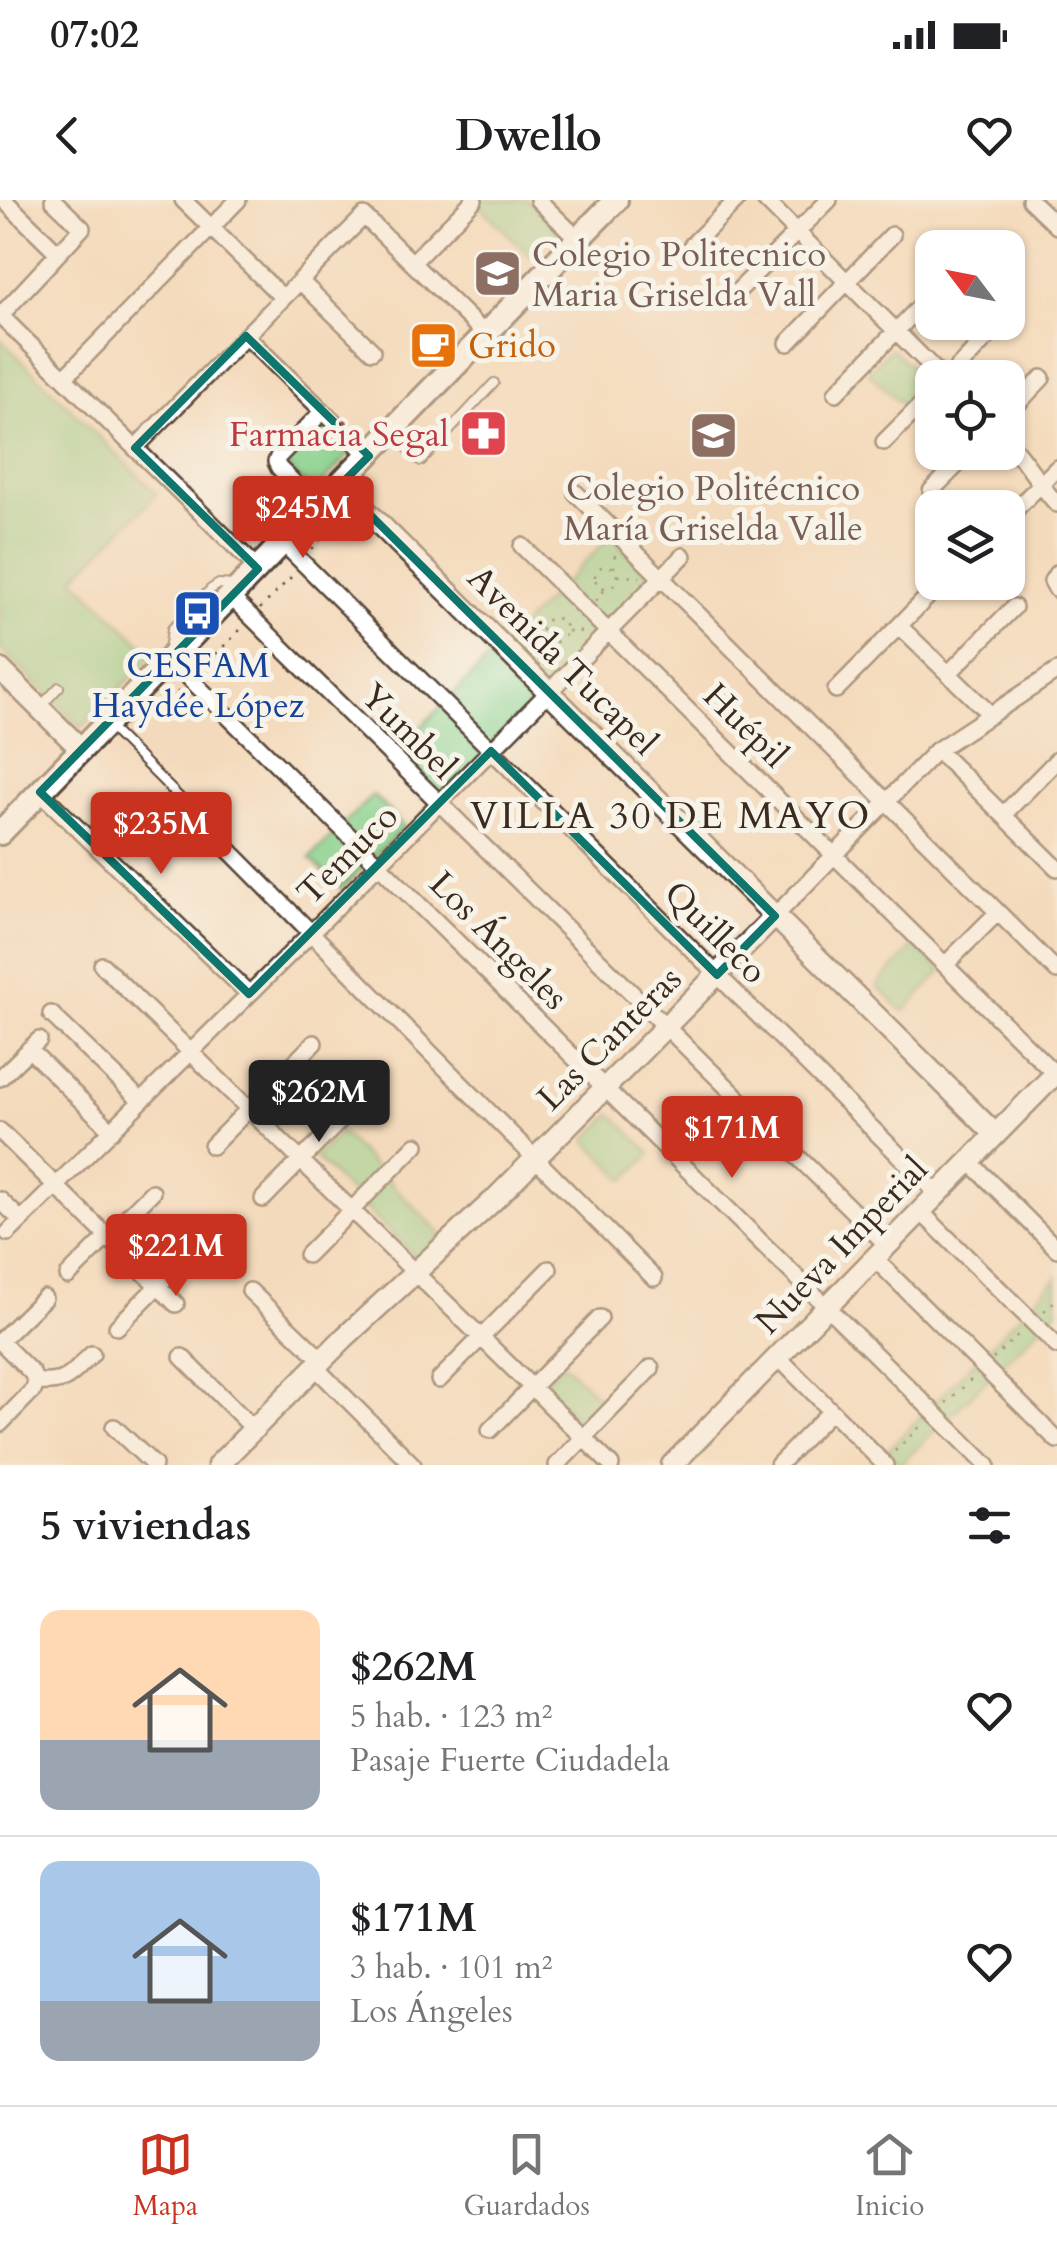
<!DOCTYPE html>
<html lang="es">
<meta charset="utf-8">
<style>
:root{--surface:#fff;--page:#f6f6f6;--text:#202124;--muted:#757577;--line:#e0e0e0;--accent:#c8321e}
body{margin:0;font-family:Cardo,serif;background:var(--page);color:var(--text);height:100vh;display:flex;flex-direction:column;font-size:38px;white-space:nowrap}
*{box-sizing:border-box;margin:0}
p{font-size:32px;color:var(--muted)}
.icon{flex:none;width:55px;height:55px;fill:none;stroke:currentColor;stroke-width:2;stroke-linecap:round;stroke-linejoin:round}
.map{position:relative;height:1265px;overflow:hidden}
.sheet{display:flex;flex-direction:column;background:var(--surface);flex:1}
.sheet>*{flex:none}
.needle{width:65px;rotate:302deg}
.fabs{position:absolute;left:915px;top:30px;display:grid;gap:20px}
.fabs a{display:grid;place-items:center;width:110px;height:110px;border-radius:20px;background:var(--surface);box-shadow:0 2px 8px #0004;font-size:50px}
.price{position:absolute;translate:-50% -85px;padding:0 22px;border-radius:10px;background:var(--accent);color:#fff;font-size:32px;line-height:65px;filter:drop-shadow(0 2px 5px #0008)}
.price::after{content:'';position:absolute;left:50%;top:60px;width:30px;height:22px;margin-left:-15px;background:inherit;clip-path:polygon(0 0,100% 0,50% 100%)}
.price.current{background:#222;color:#fff}
ul{padding:0;list-style:none}
li{display:flex;align-items:center;gap:30px;height:250px;padding:0 40px}
li+li{border-top:2px solid var(--line)}
li span{display:grid;place-items:center;flex:none;width:280px;height:200px;border-radius:20px;color:#555}
li>.icon{margin-inline-start:auto}
span .icon{width:120px;height:120px;fill:#fffc;stroke-width:1}
li b{font-size:42px}
h2{display:flex;justify-content:space-between;align-items:center;height:120px;padding:0 40px;font-size:42px}
.status{display:flex;justify-content:space-between;align-items:center;height:70px;padding:0 50px;background:var(--surface);direction:ltr}
.status svg{height:28px;fill:currentColor}
header{display:flex;justify-content:space-between;align-items:center;height:130px;padding:0 40px;background:var(--surface);font-size:45px;font-weight:800}
.tab-bar{display:flex;justify-content:space-around;align-items:center;height:140px;border-top:2px solid var(--line);background:var(--surface);font-size:28px;color:var(--muted)}
.tab-bar a{display:grid;justify-items:center;gap:5px}
.tab-bar .current{color:var(--accent)}
.map>svg:first-child{display:block}
.green{fill:#89d18d;stroke:#627e56;stroke-width:2.5}
.lines{fill:none;stroke-linecap:round;stroke-linejoin:round}
.service-casing{stroke:#574436;stroke-width:12}
.minor-casing{stroke:#574436;stroke-width:20}
.tertiary-casing{stroke:#574436;stroke-width:25}
.secondary-casing{stroke:#574436;stroke-width:28}
.path{stroke:#574436;stroke-width:2.5;stroke-dasharray:2.5 8;stroke-linecap:butt}
.service{stroke:#fff;stroke-width:8}
.minor{stroke:#fff;stroke-width:15}
.tertiary{stroke:#fff;stroke-width:20}
.secondary{stroke:#fff;stroke-width:22}
.marked{fill:none;stroke:#0f766e;stroke-width:8;stroke-linejoin:round}
.labels{text-anchor:middle;stroke-width:10;stroke-linejoin:round;paint-order:stroke}
.education-label{font-size:35px;fill:#785e54;stroke:#f7f3e8;text-anchor:start}
.food-label{font-size:35px;fill:#c56008;stroke:#f7f3e8;text-anchor:start}
.health-label{font-size:35px;fill:#be3a42;stroke:#f7f3e8;text-anchor:end}
.street-label{font-size:35px;fill:#3b2a1e;stroke:#f7f3e8}
.transit-label{font-size:35px;fill:#164399;stroke:#f7f3e8}
.neighbourhood-label{font-size:38px;letter-spacing:2.5px;fill:#3b2a1e;stroke:#f7f3e8}
</style>
<div class="status"><b>07:02</b><svg viewBox="0 0 49 12"><path d="M0 12V9h3v3zM5 12V6h3v6zM10 12V3h3v9zM15 12V0h3v12zM26 1h20v11H26zM47 4h2v5h-2z"/></svg></div>
<header><svg class="icon" aria-label="back" viewBox="0 0 24 24"><path d="M15 5l-7 7 7 7"/></svg>Dwello<svg class="icon" aria-label="heart" viewBox="0 0 24 24"><path d="M12 20l-8-8c-3-5 5-10 8-4 3-6 11-1 8 4z"/></svg></header>
<div class="map">
<svg width="1057" height="1265" viewBox="0 0 1057 1265">
<rect width="100%" height="100%" fill="#f7f3e8"/>
<filter id="ink" filterUnits="userSpaceOnUse"><feTurbulence type="fractalNoise" baseFrequency=".01" numOctaves="2"/><feDisplacementMap in="SourceGraphic" scale="20" xChannelSelector="R" yChannelSelector="G"/><feConvolveMatrix kernelMatrix="1 2 1 2 8 2 1 2 1" color-interpolation-filters="sRGB"/></filter>
<filter id="wash" filterUnits="userSpaceOnUse"><feTurbulence type="fractalNoise" baseFrequency=".0048" numOctaves="4" result="noise"/><feDisplacementMap in="SourceGraphic" scale="40" xChannelSelector="R" yChannelSelector="G"/><feGaussianBlur stdDeviation="2.25" result="paint"/><feColorMatrix in="noise" values="0 0 0 0 0 0 0 0 0 0 0 0 0 0 0 0 0 1.4 0 .05"/><feComposite in="paint" operator="in"/></filter>
<g filter="url(#wash)">
<rect width="100%" height="100%" fill="#f4dabc"/>
<path class="green" d="M 474,0 L 528,0 L 559,30 L 530,56 Z
M 0,139 L 157,294 L 74,378 L 153,455 L 82,528 L 0,449 Z
M 891,148 L 928,183 L 904,207 L 868,172 Z
M 322,221 L 353,250 L 314,292 L 283,263 Z
M 611,336 L 653,378 L 441,599 L 395,553 Z
M 373,595 L 404,627 L 341,689 L 310,658 Z
M 915,745 L 942,771 L 904,812 L 877,786 Z
M 612,914 L 651,954 L 625,980 L 586,940 Z
M 340,932 L 442,1035 L 417,1060 L 315,957 Z
M 1057,1077 L 1057,1111 L 900,1265 L 887,1251 Z
M 563,1163 L 605,1204 L 583,1226 L 541,1185 Z"/>
</g>
<g filter="url(#ink)">
<g class="lines">
<defs>
<path id="service" d="M 393,234 L 421,261 L 494,183
M 169,450 L 172,429 L 211,389 L 219,384 L 233,385
M 42,505 L 59,487
M 108,526 L 186,604"/>
<path id="minor" d="M 4,0 L 58,53
M 183,0 L 283,98
M 538,0 L 578,39
M 765,0 L 943,178
M 1030,0 L 1057,26
M 692,45 L 737,0
M 412,63 L 474,0
M 300,81 L 372,151
M 738,91 L 829,0
M 0,115 L 258,369
M 0,116 L 82,28 L 53,0
M 246,136 L 369,256
M 788,143 L 892,35
M 64,178 L 238,0
M 948,178 L 994,130
M 836,193 L 932,94
M 1008,214 L 1042,178
M 884,242 L 932,194
M 1008,242 C 1027,261 1038,284 1057,304
M 135,248 L 364,16 L 486,135
M 931,291 L 970,252
M 576,293 L 1057,771
M 319,307 L 279,268 L 276,262 L 278,257 L 323,211
M 1008,317 L 1057,268
M 283,343 L 938,994
M 522,346 L 1055,874
M 1057,373 L 1052,381 L 1057,390
M 231,397 L 887,1045
M 899,426 L 990,514
M 170,459 L 987,1265
M 948,474 L 1014,407
M 836,490 L 942,382
M 937,550 L 1057,668
M 40,592 L 249,794
M 1003,615 L 1057,560
M 213,634 L 654,1078
M 775,716 L 937,550 L 1057,471
M 102,765 L 611,1265
M 945,765 L 998,712
M 51,814 L 141,901
M 29,849 L 112,931
M 0,878 L 39,840
M 0,931 L 176,1104
M 212,946 L 314,843
M 969,961 L 1057,1049
M 263,999 L 368,892
M 0,1000 L 21,1020
M 920,1011 L 1057,1146
M 8,1033 L 311,733 L 683,356
M 307,1055 L 416,945
M 874,1058 L 1057,1240
M 68,1076 L 152,992
M 250,1091 L 322,1160
M 117,1127 L 204,1039
M 0,1141 L 44,1098
M 0,1141 L 32,1173 L 36,1182
M 777,1156 L 885,1265
M 182,1157 L 254,1229
M 315,1167 L 413,1265
M 439,1180 L 549,1069
M 36,1182 C 69,1184 70,1175 92,1154
M 0,1224 L 34,1189 L 36,1182
M 114,1227 L 154,1265
M 490,1230 L 600,1118
M 557,1265 L 651,1168
M 778,1265 L 831,1211"/>
<path id="tertiary" d="M 340,285 L 995,934
M 0,469 L 82,550
M 218,1265 L 345,1137 L 495,999 L 775,716
M 672,1265 L 1057,872"/>
<path id="secondary" d="M 0,633 L 616,0"/>
</defs>
<use href="#service" class="service-casing"/>
<use href="#minor" class="minor-casing"/>
<use href="#tertiary" class="tertiary-casing"/>
<use href="#secondary" class="secondary-casing"/>
<path class="path" d="M 312,349 L 343,313
M595 377a11 11 0 1 1 22 0a11 11 0 1 1-22 0Z
M 614,368 L 615,351
M 618,376 L 640,377
M 596,401 L 606,388
M 260,409 L 293,375
M542 430a12 12 0 1 1 24 0a12 12 0 1 1-24 0Z
M 568,431 L 585,432
M 520,438 L 547,441
M 549,466 L 551,444
M 201,469 L 241,429
M 143,514 L 147,510 L 163,507 L 181,489
M 1044,1111 L 1057,1099
M 993,1159 L 1020,1133
M 946,1203 L 973,1178
M 895,1251 L 925,1222"/>
<use href="#service" class="service"/>
<use href="#minor" class="minor"/>
<use href="#tertiary" class="tertiary"/>
<use href="#secondary" class="secondary"/>
</g>
</g>
<path d="M0 0H1057V1265H0ZM 246,136 L 369,256 L 340,285 L 775,716 L 717,775 L 491,551 L 249,794 L 40,592 L 258,369 L 135,248 Z" fill="#f4dabc" fill-opacity=".55" fill-rule="evenodd"/>
<path class="marked" d="M 246,136 L 369,256 L 340,285 L 775,716 L 717,775 L 491,551 L 249,794 L 40,592 L 258,369 L 135,248 Z"/>
<defs>
<symbol id="school-square" viewBox="-11 -11 22 22"><rect x="-9" y="-9" width="18" height="18" rx="4" fill="#8d6e63" stroke="#f7f3e8"/><path d="M0-5L7-2L0 1L-7-2ZM-4 1L0 2.5L4 1V4Q0 6-4 4Z" fill="#fff"/></symbol>
<symbol id="cafe-square" viewBox="-11 -11 22 22"><rect x="-9" y="-9" width="18" height="18" rx="4" fill="#e8710a" stroke="#f7f3e8"/><path d="M-5.5-4.5H6V0H3Q3 3.5 0 3.5H-2.5Q-5.5 3.5-5.5 0ZM3-3.2v2h1.7v-2ZM-6 4.5H4V6H-6Z" fill="#fff"/></symbol>
<symbol id="pharmacy-square" viewBox="-11 -11 22 22"><rect x="-9" y="-9" width="18" height="18" rx="4" fill="#e0444e" stroke="#f7f3e8"/><path d="M-2-6h4v4h4v4h-4v4h-4v-4h-4v-4h4Z" fill="#fff"/></symbol>
<symbol id="bus-square" viewBox="-11 -11 22 22"><rect x="-9" y="-9" width="18" height="18" rx="4" fill="#1a4fb4" stroke="#f7f3e8"/><path d="M-5-6H5V4H4V6H2V4H-2V6H-4V4H-5ZM-3.5-4V0h7V-4ZM-3.5 1.2v1.5H-2V1.2ZM2 1.2v1.5H3.5V1.2Z" fill="#fff"/></symbol>
</defs>
<g fill-rule="evenodd">
<use href="#school-square" x="470" y="46" width="55" height="55"/>
<use href="#cafe-square" x="406" y="118" width="55" height="55"/>
<use href="#pharmacy-square" x="456" y="206" width="55" height="55"/>
<use href="#school-square" x="686" y="208" width="55" height="55"/>
<use href="#bus-square" x="170" y="386" width="55" height="55"/>
</g>
<g class="labels">
<g class="education-label">
<text x="532" y="66">Colegio Politecnico<tspan x="532" dy="40">Maria Griselda Vall</tspan></text>
<text x="713" y="300" text-anchor="middle">Colegio Politécnico<tspan x="713" dy="40">María Griselda Valle</tspan></text>
</g>
<g class="food-label">
<text x="468" y="157">Grido</text>
</g>
<g class="health-label">
<text x="449" y="246">Farmacia Segal</text>
</g>
<g class="street-label">
<text transform="translate(563 460) rotate(45)" y="12">Avenida Tucapel</text>
<text transform="translate(746 525) rotate(45)" y="12">Huépil</text>
<text transform="translate(409 531) rotate(45)" y="12">Yumbel</text>
<text transform="translate(347 654) rotate(-45)" y="12">Temuco</text>
<text transform="translate(716 732) rotate(45)" y="12">Quilleco</text>
<text transform="translate(499 740) rotate(45)" y="12">Los Ángeles</text>
<text transform="translate(609 838) rotate(-45)" y="12">Las Canteras</text>
<text transform="translate(841 1045) rotate(-46)" y="12">Nueva Imperial</text>
</g>
<g class="transit-label">
<text x="198" y="477">CESFAM<tspan x="198" dy="40">Haydée López</tspan></text>
</g>
<g class="neighbourhood-label">
<text x="671" y="628">VILLA 30 DE MAYO</text>
</g>
</g>
</svg>
<div class="fabs">
<a><svg class="needle" viewBox="-14 -14 28 28"><path d="M0-13l5 13h-10z" fill="#e53935"/><path d="M0 13l5-13h-10z" fill="#757577"/></svg></a>
<a><svg class="icon" aria-label="locate" viewBox="0 0 24 24"><circle cx="12" cy="12" r="6"/><path d="M12 2v4M12 18v4M2 12h4M18 12h4"/></svg></a>
<a><svg class="icon" aria-label="layers" viewBox="0 0 24 24"><path d="M12 4l9 5-9 5-9-5zM3 14l9 5 9-5"/></svg></a>
</div>
<b class="price" style="left:303px;top:361px">$245M</b>
<b class="price" style="left:161px;top:677px">$235M</b>
<b class="price current" style="left:319px;top:945px">$262M</b>
<b class="price" style="left:732px;top:981px">$171M</b>
<b class="price" style="left:176px;top:1099px">$221M</b>
</div>
<section class="sheet">
<h2>5 viviendas<svg class="icon" aria-label="filters" viewBox="0 0 24 24"><path d="M4 7h16M4 17h16"/><circle cx="9" cy="7" r="2"/><circle cx="15" cy="17" r="2"/></svg></h2>
<ul>
<li><span style="background:linear-gradient(#ffd9b3 65%,#9aa5b1 0)"><svg class="icon" aria-label="home" viewBox="0 0 24 24"><path d="M3 11l9-7 9 7M6 9v11h12V9"/></svg></span><div><b>$262M</b><p>5 hab. · 123 m²</p><p>Pasaje Fuerte Ciudadela</p></div><svg class="icon" aria-label="heart" viewBox="0 0 24 24"><path d="M12 20l-8-8c-3-5 5-10 8-4 3-6 11-1 8 4z"/></svg></li>
<li><span style="background:linear-gradient(#a9c7e8 70%,#9aa5b1 0)"><svg class="icon" aria-label="home" viewBox="0 0 24 24"><path d="M3 11l9-7 9 7M6 9v11h12V9"/></svg></span><div><b>$171M</b><p>3 hab. · 101 m²</p><p>Los Ángeles</p></div><svg class="icon" aria-label="heart" viewBox="0 0 24 24"><path d="M12 20l-8-8c-3-5 5-10 8-4 3-6 11-1 8 4z"/></svg></li>
</ul>
</section>
<nav class="tab-bar">
<a class="current"><svg class="icon" aria-label="map" viewBox="0 0 24 24"><path d="M3 6l6-2 6 2 6-2v14l-6 2-6-2-6 2zM9 4v14M15 6v14"/></svg>Mapa</a>
<a><svg class="icon" aria-label="saved" viewBox="0 0 24 24"><path d="M7 4h10v16l-5-4-5 4z"/></svg>Guardados</a>
<a><svg class="icon" aria-label="home" viewBox="0 0 24 24"><path d="M3 11l9-7 9 7M6 9v11h12V9"/></svg>Inicio</a>
</nav>
